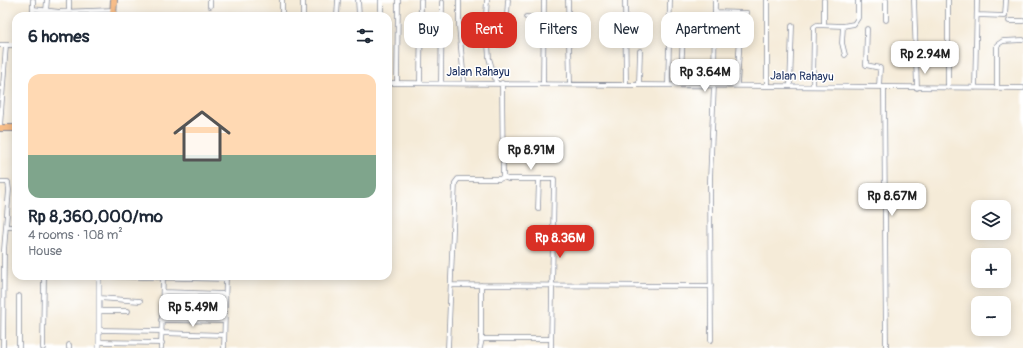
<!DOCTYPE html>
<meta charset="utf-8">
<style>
:root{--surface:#fff;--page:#f6f6f7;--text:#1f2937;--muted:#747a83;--accent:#d93025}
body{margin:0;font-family:Pangolin,sans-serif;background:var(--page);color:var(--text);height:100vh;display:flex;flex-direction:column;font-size:15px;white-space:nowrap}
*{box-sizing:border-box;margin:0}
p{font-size:13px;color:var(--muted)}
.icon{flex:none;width:22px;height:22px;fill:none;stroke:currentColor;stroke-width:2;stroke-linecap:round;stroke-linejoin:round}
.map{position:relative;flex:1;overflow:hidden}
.side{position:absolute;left:12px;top:12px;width:380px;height:268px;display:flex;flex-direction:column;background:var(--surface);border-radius:12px;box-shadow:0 2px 10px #0003}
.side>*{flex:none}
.guide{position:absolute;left:404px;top:12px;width:380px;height:36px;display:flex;gap:8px}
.fabs{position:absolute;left:971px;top:200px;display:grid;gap:8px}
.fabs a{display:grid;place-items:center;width:40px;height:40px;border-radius:8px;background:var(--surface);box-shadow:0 2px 10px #0003;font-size:20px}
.price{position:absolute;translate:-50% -34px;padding:0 9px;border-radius:8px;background:#fff;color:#222;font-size:13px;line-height:26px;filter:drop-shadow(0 1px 2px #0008)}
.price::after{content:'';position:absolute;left:50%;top:24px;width:12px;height:9px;margin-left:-6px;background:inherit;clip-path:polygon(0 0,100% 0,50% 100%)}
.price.on{background:var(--accent);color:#fff}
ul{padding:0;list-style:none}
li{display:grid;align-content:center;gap:8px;height:212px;padding:0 16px}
li span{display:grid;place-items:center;height:124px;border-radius:12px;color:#555}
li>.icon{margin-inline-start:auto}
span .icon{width:72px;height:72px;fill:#fffc;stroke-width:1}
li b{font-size:17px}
h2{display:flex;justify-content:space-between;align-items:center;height:48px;padding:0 16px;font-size:17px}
.tag{padding:0 14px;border-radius:12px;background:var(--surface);box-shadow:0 2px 10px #0003;font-size:14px;line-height:36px}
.tag.on{background:var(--accent);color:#fff}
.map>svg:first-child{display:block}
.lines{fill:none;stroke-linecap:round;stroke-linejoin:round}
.minor-casing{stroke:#888d9b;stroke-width:5.5}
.tertiary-casing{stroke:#888d9b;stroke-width:6}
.primary-casing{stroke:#888d9b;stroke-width:8}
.minor{stroke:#fff;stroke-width:4}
.tertiary{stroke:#fff;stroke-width:5}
.primary{stroke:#f7bd88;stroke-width:6}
.labels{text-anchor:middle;stroke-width:3;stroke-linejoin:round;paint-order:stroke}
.street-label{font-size:12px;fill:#1b2f5e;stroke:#fff}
</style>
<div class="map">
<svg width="1023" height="348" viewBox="0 0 1023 348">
<rect width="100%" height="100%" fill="#fff"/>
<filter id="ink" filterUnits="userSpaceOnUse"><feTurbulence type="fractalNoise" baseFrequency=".025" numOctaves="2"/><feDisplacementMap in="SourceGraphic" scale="8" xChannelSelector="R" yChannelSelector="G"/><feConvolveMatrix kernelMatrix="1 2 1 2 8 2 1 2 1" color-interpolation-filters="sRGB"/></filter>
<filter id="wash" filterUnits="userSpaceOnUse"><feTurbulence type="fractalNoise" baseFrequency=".012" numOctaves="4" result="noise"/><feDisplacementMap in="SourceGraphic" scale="16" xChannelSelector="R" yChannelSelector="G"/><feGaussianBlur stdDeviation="0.9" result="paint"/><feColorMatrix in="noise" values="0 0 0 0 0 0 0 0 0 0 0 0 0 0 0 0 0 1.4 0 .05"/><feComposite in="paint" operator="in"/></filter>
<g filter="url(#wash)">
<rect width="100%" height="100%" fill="#f5ebd8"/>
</g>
<g filter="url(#ink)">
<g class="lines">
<defs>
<path id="minor" d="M 33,0 L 33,16
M 69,0 L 69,12
M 282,0 L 282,16
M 358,0 L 359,16
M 381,0 L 381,16
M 459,0 L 459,26 L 464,82
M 487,0 L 486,15 L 488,17 L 503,17 L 507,16
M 568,0 L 570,83
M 625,0 L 626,84
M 767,0 L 767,86
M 914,0 L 917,88
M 948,0 L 948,88
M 210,6 L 210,0
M 33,9 L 60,12 L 113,10
M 46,11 L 47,0
M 715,12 L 747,13
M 977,15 L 1005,16 L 1006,0
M 303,16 L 303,0
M 337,16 L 338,0
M 488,17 L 488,44 L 505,45 L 508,0
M 526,17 L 545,18
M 886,20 L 886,0
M 1009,21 L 1023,21
M 824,25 L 824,0
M 843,26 L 842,43 L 845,55
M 867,29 L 866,65 L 880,68 L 879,87
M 488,44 L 489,58 L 496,82
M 0,45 L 16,45
M 441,82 L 442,2
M 388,83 L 1023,88
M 397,83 L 398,0
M 420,83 L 421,0
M 502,83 L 503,177
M 543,83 L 544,0
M 639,84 L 640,51
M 668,85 L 670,0
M 680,85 L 684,21
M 737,85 L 740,36
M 790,86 L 792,26
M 813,86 L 814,27 L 817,25 L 843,26 L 854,24 L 858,18 L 858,0
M 884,87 L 886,348
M 975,88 L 977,0
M 997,88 L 997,45 L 1003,41 L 1023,40
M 0,126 L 6,45
M 0,182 L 8,182 L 9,190 L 4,250 L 3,348
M 538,209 L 539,179
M 6,227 L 16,227
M 100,276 L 225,279
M 451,285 L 711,286
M 163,292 L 225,294
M 99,298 L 140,301
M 162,307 L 225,307
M 99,311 L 128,311
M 161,320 L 224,321
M 99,330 L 162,331
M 162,333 L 224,335
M 711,340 L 710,180 L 714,85 L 715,0
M 481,341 L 481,285
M 99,342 L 162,343
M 69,345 L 69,348
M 19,348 L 19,296
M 43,348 L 44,276
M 161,348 L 163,277
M 224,348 L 226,276
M 448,348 L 455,183 L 458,179 L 500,179 L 503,177 L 508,179 L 554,179 L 551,348
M 480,348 L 482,339 L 551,339"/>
<path id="tertiary" d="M 99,348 L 99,276"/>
<path id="primary" d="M 113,16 L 114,0
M 0,128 L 16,128"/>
</defs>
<use href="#minor" class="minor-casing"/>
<use href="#tertiary" class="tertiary-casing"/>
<use href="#primary" class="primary-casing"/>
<use href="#minor" class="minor"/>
<use href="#tertiary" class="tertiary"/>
<use href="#primary" class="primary"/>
</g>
</g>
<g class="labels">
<g class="street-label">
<text x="478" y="76">Jalan Rahayu</text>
<text transform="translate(802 76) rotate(1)" y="4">Jalan Rahayu</text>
</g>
</g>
</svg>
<div class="fabs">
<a><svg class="icon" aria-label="layers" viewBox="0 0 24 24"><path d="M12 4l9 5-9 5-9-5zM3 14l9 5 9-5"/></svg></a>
<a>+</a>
<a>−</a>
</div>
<b class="price" style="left:925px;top:75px">Rp 2.94M</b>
<b class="price" style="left:705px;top:93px">Rp 3.64M</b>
<b class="price" style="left:531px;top:171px">Rp 8.91M</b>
<b class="price" style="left:892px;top:217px">Rp 8.67M</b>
<b class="price on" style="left:560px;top:259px">Rp 8.36M</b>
<b class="price" style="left:193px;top:328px">Rp 5.49M</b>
<div class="guide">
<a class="tag">Buy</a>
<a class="tag on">Rent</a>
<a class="tag">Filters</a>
<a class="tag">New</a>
<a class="tag">Apartment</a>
</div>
<section class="side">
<h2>6 homes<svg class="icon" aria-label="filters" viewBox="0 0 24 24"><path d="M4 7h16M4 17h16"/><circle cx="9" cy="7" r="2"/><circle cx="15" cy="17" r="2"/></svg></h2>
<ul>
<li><span style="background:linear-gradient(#ffd9b3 65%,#7fa58c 0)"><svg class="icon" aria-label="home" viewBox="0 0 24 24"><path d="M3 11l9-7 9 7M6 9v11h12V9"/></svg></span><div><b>Rp 8,360,000/mo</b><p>4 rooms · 108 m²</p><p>House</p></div></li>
</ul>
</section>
</div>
